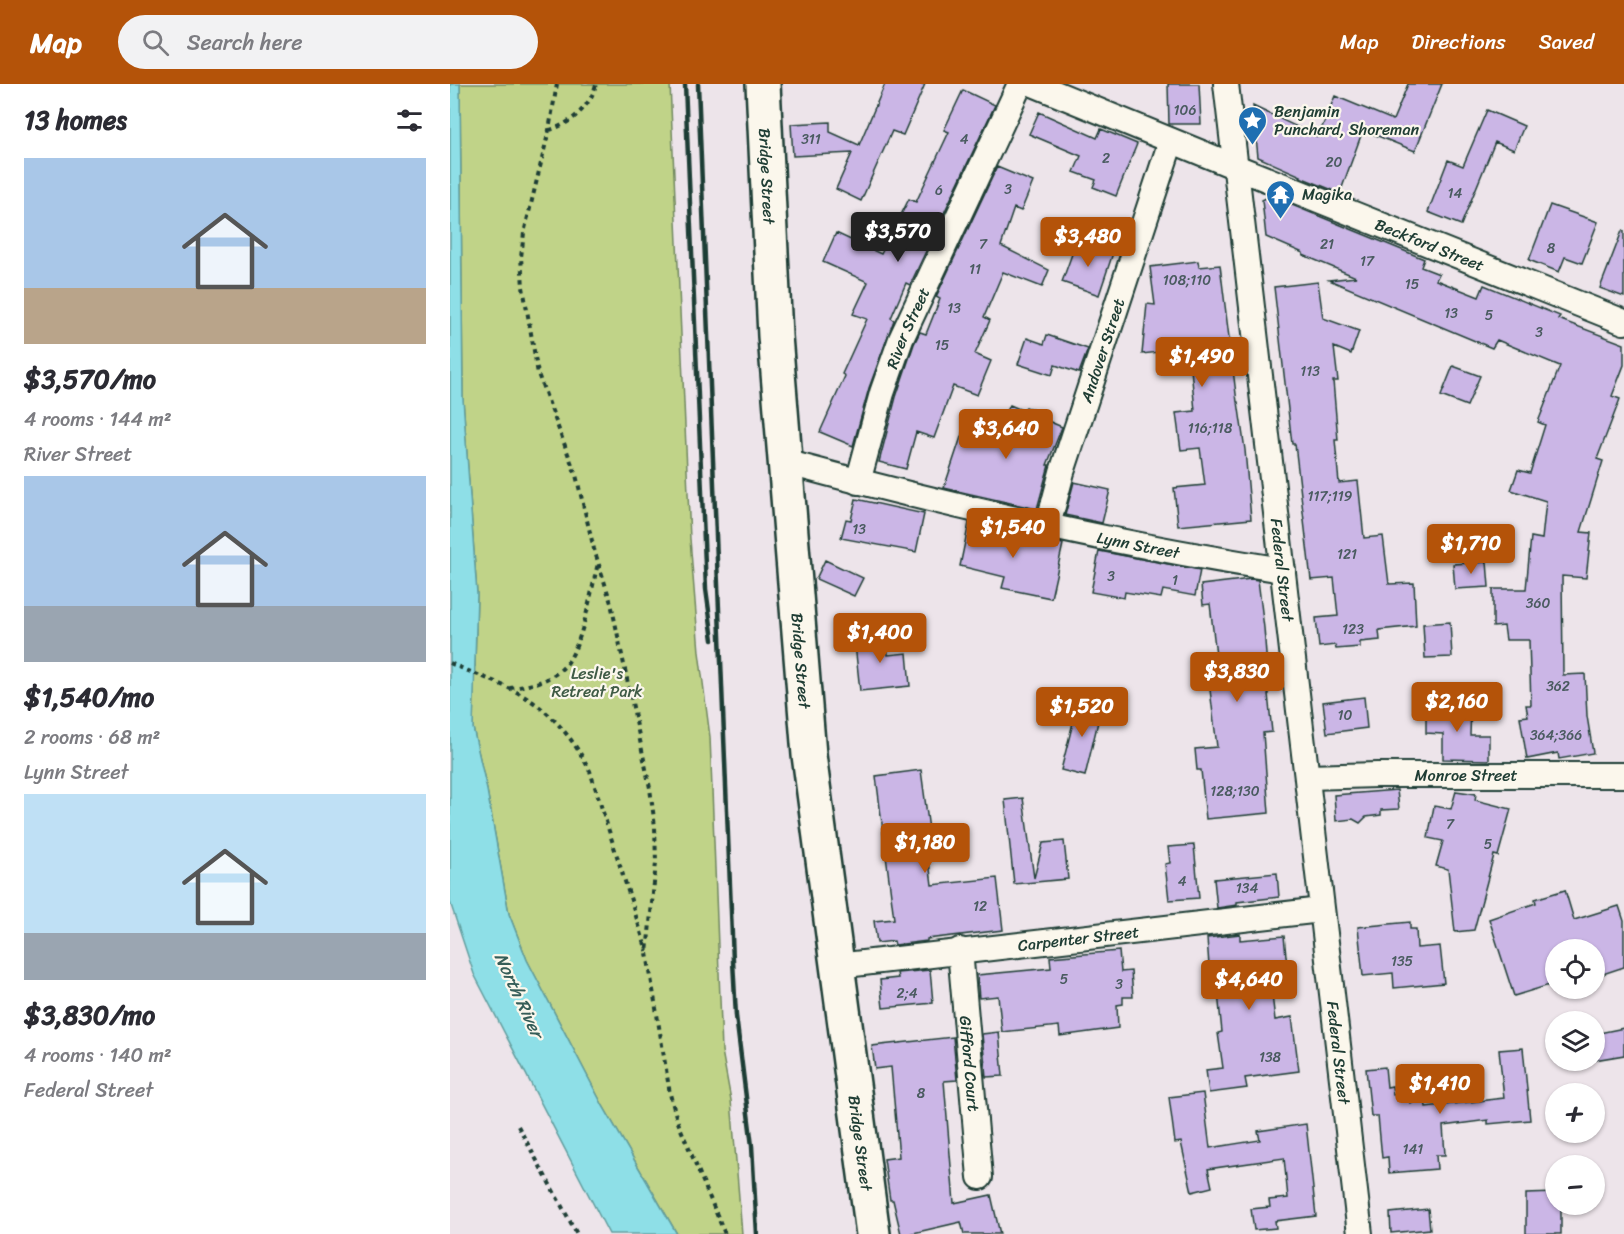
<!DOCTYPE html>
<meta charset="utf-8">
<style>
:root{--surface:#fff;--page:#f2f2f3;--text:#2b2b33;--muted:#7c7c81;--accent:#b45309}
body{margin:0;font-family:Sriracha,sans-serif;background:var(--page);color:var(--text);height:100vh;display:flex;flex-direction:column;font-size:22px;white-space:nowrap}
*{box-sizing:border-box;margin:0}
p{font-size:20px;color:var(--muted)}
.icon{flex:none;width:33px;height:33px;fill:none;stroke:currentColor;stroke-width:2;stroke-linecap:round;stroke-linejoin:round}
.map{position:relative;flex:1;overflow:hidden}
.drawer{display:flex;flex-direction:column;background:var(--surface);width:450px}
.drawer>*{flex:none}
.fabs{position:absolute;left:1095px;top:855px;display:grid;gap:12px}
.fabs a{display:grid;place-items:center;width:60px;height:60px;border-radius:50%;background:var(--surface);box-shadow:0 2px 4px #0004;font-size:30px}
.price{position:absolute;translate:-50% -51px;padding:0 14px;border-radius:6px;background:var(--accent);color:#fff;font-size:20px;line-height:39px;filter:drop-shadow(0 2px 3px #0008)}
.price::after{content:'';position:absolute;left:50%;top:36px;width:18px;height:14px;margin-left:-9px;background:inherit;clip-path:polygon(0 0,100% 0,50% 100%)}
.price.selected{background:#222;color:#fff}
ul{padding:0;list-style:none}
li{display:grid;align-content:center;gap:12px;height:318px;padding:0 24px}
li span{display:grid;place-items:center;height:186px;border-radius:0px;color:#555}
li>.icon{margin-inline-start:auto}
span .icon{width:108px;height:108px;fill:#fffc;stroke-width:1}
li b{font-size:26px}
h2{display:flex;justify-content:space-between;align-items:center;height:72px;padding:0 24px;font-size:26px}
header{display:flex;align-items:center;gap:36px;box-sizing:border-box;height:84px;padding:0 30px;background:var(--accent);color:#fff}
header strong{font-size:28px}
nav{display:flex;gap:33px;margin-inline-start:auto;font-size:21px}
.search{width:420px;height:54px;background:var(--page);display:flex;align-items:center;gap:15px;box-sizing:border-box;padding:0 21px;border-radius:33px;color:var(--muted);font-size:22px}
main{display:flex;flex:1;min-height:0}
.map>svg:first-child{display:block}
.green{fill:#c0d388;stroke:#70885e;stroke-width:1.5}
.water{fill:#8edfe7;stroke:#629e9f;stroke-width:1.5}
.building{fill:#cbb6e6;stroke:#1f3d34;stroke-width:1.5}
.lines{fill:none;stroke-linecap:round;stroke-linejoin:round}
.street-casing{stroke:#1f3d34;stroke-width:28}
.primary-casing{stroke:#1f3d34;stroke-width:38}
.path{stroke:#1f3d34;stroke-width:4;stroke-dasharray:4.5 4.5;stroke-linecap:butt}
.street{stroke:#fbf7ec;stroke-width:24}
.primary{stroke:#fbf7ec;stroke-width:33}
.rail{stroke:#1f3d34;stroke-width:4.5}
.labels{text-anchor:middle;stroke-width:4.5;stroke-linejoin:round;paint-order:stroke}
.number-label{font-size:14px;fill:#4a5b60}
.poi-label{font-size:16px;fill:#1f3d34;stroke:#fbf7ec;text-anchor:start}
.street-label{font-size:16px;fill:#1f3d34;stroke:#fbf7ec}
.park-label{font-size:16px;fill:#3f5b45;stroke:#fbf7ec}
.water-label{font-size:18px;font-style:italic;fill:#355d58;stroke:#fbf7ec}
</style>
<header>
<strong>Map</strong>
<div class="search"><svg class="icon" aria-label="search" viewBox="0 0 24 24"><circle cx="10" cy="10" r="6"/><path d="M15 15l6 6"/></svg>Search here</div>
<nav><a>Map</a><a>Directions</a><a>Saved</a></nav>
</header>
<main>
<section class="drawer">
<h2>13 homes<svg class="icon" aria-label="filters" viewBox="0 0 24 24"><path d="M4 7h16M4 17h16"/><circle cx="9" cy="7" r="2"/><circle cx="15" cy="17" r="2"/></svg></h2>
<ul>
<li><span style="background:linear-gradient(#a9c7e8 70%,#b9a48a 0)"><svg class="icon" aria-label="home" viewBox="0 0 24 24"><path d="M3 11l9-7 9 7M6 9v11h12V9"/></svg></span><div><b>$3,570/mo</b><p>4 rooms · 144 m²</p><p>River Street</p></div></li>
<li><span style="background:linear-gradient(#a9c7e8 70%,#9aa5b1 0)"><svg class="icon" aria-label="home" viewBox="0 0 24 24"><path d="M3 11l9-7 9 7M6 9v11h12V9"/></svg></span><div><b>$1,540/mo</b><p>2 rooms · 68 m²</p><p>Lynn Street</p></div></li>
<li><span style="background:linear-gradient(#bfe0f5 75%,#9aa5b1 0)"><svg class="icon" aria-label="home" viewBox="0 0 24 24"><path d="M3 11l9-7 9 7M6 9v11h12V9"/></svg></span><div><b>$3,830/mo</b><p>4 rooms · 140 m²</p><p>Federal Street</p></div></li>
</ul>
</section>
<div class="map">
<svg width="1174" height="1150" viewBox="0 0 1174 1150">
<rect width="100%" height="100%" fill="#ede4ea"/>
<filter id="ink" filterUnits="userSpaceOnUse"><feTurbulence type="fractalNoise" baseFrequency=".0167" numOctaves="2"/><feDisplacementMap in="SourceGraphic" scale="12" xChannelSelector="R" yChannelSelector="G"/><feConvolveMatrix kernelMatrix="1 2 1 2 8 2 1 2 1" color-interpolation-filters="sRGB"/></filter>
<g filter="url(#ink)">
<path class="green" d="M 10,0 L 220,0 L 240,455 L 249,568 L 260,653 L 272,967 L 281,1016 L 292,1150 L 227,1150 L 153,1022 L 77,876 L 59,830 L 37,706 L 23,644 L 24,598 L 0,570 L 25,582 L 27,510 L 13,315 Z"/>
<path class="water" d="M 0,0 L 10,0 L 13,315 L 27,510 L 23,644 L 37,706 L 59,830 L 77,876 L 153,1022 L 227,1150 L 159,1150 L 24,890 L 0,818 Z"/>
<path class="building" d="M 435,0 L 475,0 L 453,51 L 442,47 L 411,117 L 386,105 L 402,69 L 343,72 L 341,40 L 380,38 L 380,48 L 409,61 Z
M 718,0 L 749,0 L 751,40 L 719,40 Z
M 958,0 L 992,0 L 965,67 L 913,46 L 890,109 L 850,93 L 851,92 L 808,73 L 803,22 L 868,53 L 885,12 L 943,36 Z
M 513,6 L 545,21 L 460,201 L 456,199 L 441,234 L 444,236 L 419,304 L 403,362 L 370,348 L 395,292 L 392,290 L 417,235 L 403,230 L 418,198 L 373,178 L 386,149 L 431,170 L 459,115 L 466,118 L 499,48 L 494,46 Z
M 1037,26 L 1074,42 L 1064,66 L 1045,58 L 1011,141 L 978,128 L 998,76 L 1013,82 Z
M 589,28 L 647,54 L 651,45 L 687,60 L 666,112 L 643,103 L 646,96 L 624,88 L 631,72 L 579,50 Z
M 547,83 L 583,98 L 571,127 L 564,124 L 551,162 L 599,186 L 592,203 L 553,188 L 534,233 L 540,236 L 525,270 L 541,277 L 527,311 L 503,302 L 484,354 L 466,348 L 456,385 L 429,378 L 446,313 L 464,260 L 470,248 L 476,250 L 490,215 L 486,213 Z
M 820,112 L 974,175 L 971,183 L 989,190 L 986,196 L 1029,213 L 1034,201 L 1110,232 L 1108,235 L 1174,260 L 1174,281 L 1162,312 L 1170,315 L 1147,375 L 1153,377 L 1131,448 L 1141,449 L 1136,494 L 1112,492 L 1113,591 L 1135,590 L 1137,632 L 1143,669 L 1109,675 L 1108,669 L 1077,675 L 1070,633 L 1078,632 L 1076,621 L 1081,621 L 1079,556 L 1056,556 L 1054,542 L 1043,543 L 1043,505 L 1076,505 L 1081,453 L 1092,455 L 1096,417 L 1061,406 L 1068,386 L 1080,389 L 1095,341 L 1088,338 L 1110,282 L 1047,256 L 1042,264 L 879,196 L 906,193 L 853,171 L 853,169 L 816,153 L 812,116 Z
M 1100,121 L 1148,138 L 1132,179 L 1115,173 L 1109,188 L 1079,176 Z
M 1172,147 L 1174,147 L 1174,213 L 1150,204 Z
M 627,156 L 663,169 L 649,211 L 612,198 Z
M 748,177 L 749,183 L 770,181 L 787,318 L 788,318 L 795,366 L 801,435 L 728,442 L 724,404 L 755,401 L 750,364 L 731,366 L 726,329 L 745,327 L 741,285 L 728,286 L 727,266 L 692,270 L 697,220 L 705,221 L 700,183 Z
M 868,198 L 873,234 L 909,247 L 901,270 L 884,263 L 888,297 L 883,297 L 888,356 L 885,356 L 889,399 L 908,397 L 914,454 L 933,452 L 939,500 L 964,499 L 966,542 L 929,546 L 930,556 L 910,558 L 910,563 L 886,565 L 885,561 L 869,563 L 866,534 L 888,532 L 884,494 L 861,496 L 845,360 L 842,360 L 824,203 Z
M 597,251 L 638,265 L 629,289 L 605,281 L 602,291 L 568,280 L 577,254 L 594,260 Z
M 1003,282 L 1030,292 L 1017,322 L 991,312 Z
M 560,321 L 574,327 L 576,323 L 593,330 L 591,334 L 612,343 L 597,381 L 599,381 L 587,425 L 494,404 L 513,347 L 543,356 Z
M 624,398 L 660,406 L 652,439 L 615,431 Z
M 406,415 L 474,430 L 466,468 L 391,454 L 396,435 L 401,436 Z
M 519,439 L 613,460 L 601,514 L 552,504 L 555,493 L 510,482 Z
M 649,467 L 750,486 L 745,512 L 713,506 L 711,514 L 675,508 L 674,514 L 641,508 Z
M 375,476 L 413,494 L 404,512 L 366,495 Z
M 1037,478 L 1039,503 L 1005,505 L 1003,480 Z
M 801,495 L 808,496 L 814,544 L 819,610 L 818,610 L 822,648 L 813,649 L 819,729 L 756,735 L 751,686 L 747,686 L 745,665 L 767,663 L 757,581 L 767,580 L 760,520 L 753,521 L 751,501 Z
M 1000,538 L 1002,573 L 975,574 L 973,540 Z
M 436,548 L 438,571 L 457,569 L 460,602 L 410,607 L 404,551 Z
M 914,613 L 917,644 L 877,649 L 873,618 Z
M 629,615 L 652,621 L 635,692 L 611,686 Z
M 976,621 L 1021,622 L 1020,651 L 1039,651 L 1039,676 L 993,675 L 993,650 L 976,649 Z
M 471,686 L 480,753 L 476,753 L 482,801 L 547,794 L 553,846 L 477,855 L 477,857 L 445,861 L 444,857 L 427,859 L 424,837 L 444,835 L 426,692 Z
M 947,706 L 949,725 L 931,726 L 931,731 L 916,733 L 910,739 L 903,735 L 886,737 L 884,711 Z
M 1006,707 L 1026,710 L 1025,716 L 1061,725 L 1048,772 L 1044,771 L 1024,846 L 1005,848 L 998,785 L 986,782 L 993,757 L 978,754 L 984,722 L 1001,725 Z
M 573,714 L 584,794 L 593,759 L 614,757 L 618,795 L 564,800 L 555,716 Z
M 744,761 L 749,814 L 719,816 L 715,780 L 720,779 L 718,763 Z
M 827,789 L 829,813 L 787,818 L 787,821 L 767,824 L 764,795 Z
M 1115,806 L 1124,836 L 1169,822 L 1174,837 L 1174,883 L 1144,893 L 1144,866 L 1106,866 L 1106,899 L 1064,912 L 1039,835 L 1086,819 L 1085,815 Z
M 960,838 L 960,845 L 966,845 L 967,864 L 990,862 L 994,899 L 944,904 L 943,889 L 913,892 L 908,843 Z
M 790,850 L 790,856 L 834,852 L 838,892 L 820,894 L 825,936 L 842,933 L 849,987 L 795,994 L 797,1004 L 759,1009 L 756,986 L 773,984 L 768,949 L 772,948 L 768,909 L 761,909 L 757,854 Z
M 669,867 L 671,888 L 681,887 L 683,913 L 673,913 L 673,920 L 667,921 L 668,944 L 610,952 L 609,942 L 552,948 L 548,912 L 529,914 L 527,891 L 601,884 L 600,873 Z
M 480,886 L 483,919 L 433,924 L 430,896 L 448,894 L 447,889 Z
M 1174,944 L 1174,971 L 1144,976 L 1144,950 Z
M 549,948 L 553,992 L 536,993 L 532,950 Z
M 503,953 L 507,996 L 494,997 L 504,1119 L 541,1111 L 550,1150 L 514,1150 L 511,1138 L 459,1150 L 451,1150 L 443,1116 L 440,1116 L 434,1075 L 449,1073 L 441,983 L 425,985 L 422,962 Z
M 1073,964 L 1080,1036 L 1038,1040 L 1038,1036 L 993,1042 L 995,1071 L 986,1071 L 987,1085 L 939,1089 L 938,1073 L 932,1074 L 928,1032 L 921,1032 L 916,985 L 935,983 L 937,1003 L 942,1002 L 943,1011 L 959,1009 L 960,1019 L 975,1015 L 976,1023 L 1054,1014 L 1049,966 Z
M 753,1009 L 760,1064 L 810,1056 L 808,1047 L 856,1040 L 866,1132 L 825,1137 L 826,1144 L 804,1146 L 801,1125 L 820,1123 L 819,1116 L 838,1114 L 834,1074 L 758,1085 L 762,1103 L 742,1108 L 731,1058 L 725,1059 L 719,1013 Z
M 1106,1109 L 1106,1120 L 1111,1120 L 1111,1150 L 1076,1150 L 1076,1110 Z
M 978,1125 L 980,1145 L 941,1149 L 940,1129 Z"/>
<g class="lines">
<defs>
<g id="street">
<path id="s1" d="M 583,0 L 786,83 L 1174,238"/>
<path id="s2" d="M 776,0 L 910,1150"/>
<path id="s3" d="M 335,378 C 498,422 665,460 833,486"/>
<path id="s4" d="M 408,398 L 432,309 L 451,255 L 570,0"/>
<path id="s5" d="M 598,441 L 612,388 L 721,57"/>
<path id="s6" d="M 858,693 L 927,691 L 1174,691"/>
<path id="s7" d="M 510,866 L 530,1093"/>
<path id="s8" d="M 387,882 L 871,826"/>
</g>
<g id="primary">
<path id="s9" d="M 313,0 L 325,252 L 359,671 L 423,1150"/>
</g>
</defs>
<use href="#street" class="street-casing"/>
<use href="#primary" class="primary-casing"/>
<path class="path" d="M 107,0 L 99,46 L 74,149 L 71,173 L 73,203 L 88,290 L 126,391 L 144,465 L 161,519 L 200,704 L 205,743 L 206,779 L 197,869 L 220,1010 L 227,1036 L 275,1150
M 99,46 C 120,41 141,22 146,0
M 0,579 C 30,593 66,603 92,625 C 112,641 129,665 140,687 L 197,867
M 60,604 C 80,602 105,596 118,578 C 134,553 141,508 148,479
M 68,1042 L 127,1150"/>
<use href="#street" class="street"/>
<use href="#primary" class="primary"/>
<path class="rail" d="M 235,0 L 256,505 L 263,556
M 248,0 L 283,877 L 286,932 L 302,1062 L 307,1150"/>
</g>
</g>
<defs>
<symbol id="sight-pin" viewBox="-11 -11 22 30"><path d="M0 17L-7.5 6A9.5 9.5 0 1 1 7.5 6Z" fill="#1f6fb2" stroke="#fbf7ec"/><path d="M0-6L1.8-2.2L6-1.7L2.9 1.2L3.7 5.4L0 3.3L-3.7 5.4L-2.9 1.2L-6-1.7L-1.8-2.2Z" fill="#fff"/></symbol>
<symbol id="temple-pin" viewBox="-11 -11 22 30"><path d="M0 17L-7.5 6A9.5 9.5 0 1 1 7.5 6Z" fill="#1f6fb2" stroke="#fbf7ec"/><path d="M0-6L5-2H3V0L6.5 2.5H4V6H1.5V3h-3V6H-4V2.5H-6.5L-3 0V-2H-5Z" fill="#fff"/></symbol>
</defs>
<g fill-rule="evenodd">
<use href="#sight-pin" x="786" y="20" width="33" height="45"/>
<use href="#temple-pin" x="814" y="94" width="33" height="45"/>
</g>
<g class="labels">
<g class="number-label">
<text x="735" y="31">106</text>
<text x="361" y="60">311</text>
<text x="514" y="60">4</text>
<text x="656" y="79">2</text>
<text x="884" y="83">20</text>
<text x="558" y="110">3</text>
<text x="489" y="111">6</text>
<text x="1005" y="114">14</text>
<text x="533" y="165">7</text>
<text x="877" y="165">21</text>
<text x="1101" y="169">8</text>
<text x="917" y="182">17</text>
<text x="525" y="190">11</text>
<text x="737" y="201">108;110</text>
<text x="962" y="205">15</text>
<text x="504" y="229">13</text>
<text x="1001" y="234">13</text>
<text x="1039" y="236">5</text>
<text x="1089" y="253">3</text>
<text x="492" y="266">15</text>
<text x="860" y="292">113</text>
<text x="760" y="349">116;118</text>
<text x="880" y="417">117;119</text>
<text x="409" y="450">13</text>
<text x="897" y="475">121</text>
<text x="661" y="497">3</text>
<text x="725" y="501">1</text>
<text x="1088" y="524">360</text>
<text x="903" y="550">123</text>
<text x="1108" y="607">362</text>
<text x="895" y="636">10</text>
<text x="1106" y="656">364;366</text>
<text x="785" y="712">128;130</text>
<text x="1000" y="745">7</text>
<text x="1038" y="765">5</text>
<text x="732" y="802">4</text>
<text x="797" y="809">134</text>
<text x="530" y="827">12</text>
<text x="952" y="882">135</text>
<text x="614" y="900">5</text>
<text x="669" y="905">3</text>
<text x="457" y="914">2;4</text>
<text x="820" y="978">138</text>
<text x="471" y="1014">8</text>
<text x="963" y="1070">141</text>
</g>
<g class="poi-label">
<text x="824" y="33">Benjamin<tspan x="824" dy="18">Punchard, Shoreman</tspan></text>
<text x="852" y="116">Magika</text>
</g>
<g class="street-label">
<text dy="6" stroke="none"><textPath href="#s9" startOffset="92">Bridge Street</textPath></text>
<text dy="6" stroke="none"><textPath href="#s1" startOffset="428">Beckford Street</textPath></text>
<text dy="6" stroke="none"><textPath href="#s4" startOffset="162">River Street</textPath></text>
<text dy="6" stroke="none"><textPath href="#s5" startOffset="183">Andover Street</textPath></text>
<text dy="6" stroke="none"><textPath href="#s3" startOffset="363">Lynn Street</textPath></text>
<text dy="6" stroke="none"><textPath href="#s2" startOffset="489">Federal Street</textPath></text>
<text dy="6" stroke="none"><textPath href="#s9" startOffset="578">Bridge Street</textPath></text>
<text dy="6" stroke="none"><textPath href="#s6" startOffset="158">Monroe Street</textPath></text>
<text dy="6" stroke="none"><textPath href="#s8" startOffset="243">Carpenter Street</textPath></text>
<text dy="6" stroke="none"><textPath href="#s2" startOffset="975">Federal Street</textPath></text>
<text dy="6" stroke="none"><textPath href="#s7" startOffset="114">Gifford Court</textPath></text>
<text dy="6" stroke="none"><textPath href="#s9" startOffset="1064">Bridge Street</textPath></text>
</g>
<g class="park-label">
<text x="147" y="595">Leslie's<tspan x="147" dy="18">Retreat Park</tspan></text>
</g>
<g class="water-label">
<text transform="translate(69 911) rotate(65)" y="6">North River</text>
</g>
</g>
</svg>
<div class="fabs">
<a><svg class="icon" aria-label="locate" viewBox="0 0 24 24"><circle cx="12" cy="12" r="6"/><path d="M12 2v4M12 18v4M2 12h4M18 12h4"/></svg></a>
<a><svg class="icon" aria-label="layers" viewBox="0 0 24 24"><path d="M12 4l9 5-9 5-9-5zM3 14l9 5 9-5"/></svg></a>
<a>+</a>
<a>−</a>
</div>
<b class="price selected" style="left:448px;top:179px">$3,570</b>
<b class="price" style="left:638px;top:184px">$3,480</b>
<b class="price" style="left:752px;top:304px">$1,490</b>
<b class="price" style="left:556px;top:376px">$3,640</b>
<b class="price" style="left:563px;top:475px">$1,540</b>
<b class="price" style="left:1021px;top:491px">$1,710</b>
<b class="price" style="left:430px;top:580px">$1,400</b>
<b class="price" style="left:787px;top:619px">$3,830</b>
<b class="price" style="left:1007px;top:649px">$2,160</b>
<b class="price" style="left:632px;top:654px">$1,520</b>
<b class="price" style="left:475px;top:790px">$1,180</b>
<b class="price" style="left:799px;top:927px">$4,640</b>
<b class="price" style="left:990px;top:1031px">$1,410</b>
</div>
</main>
